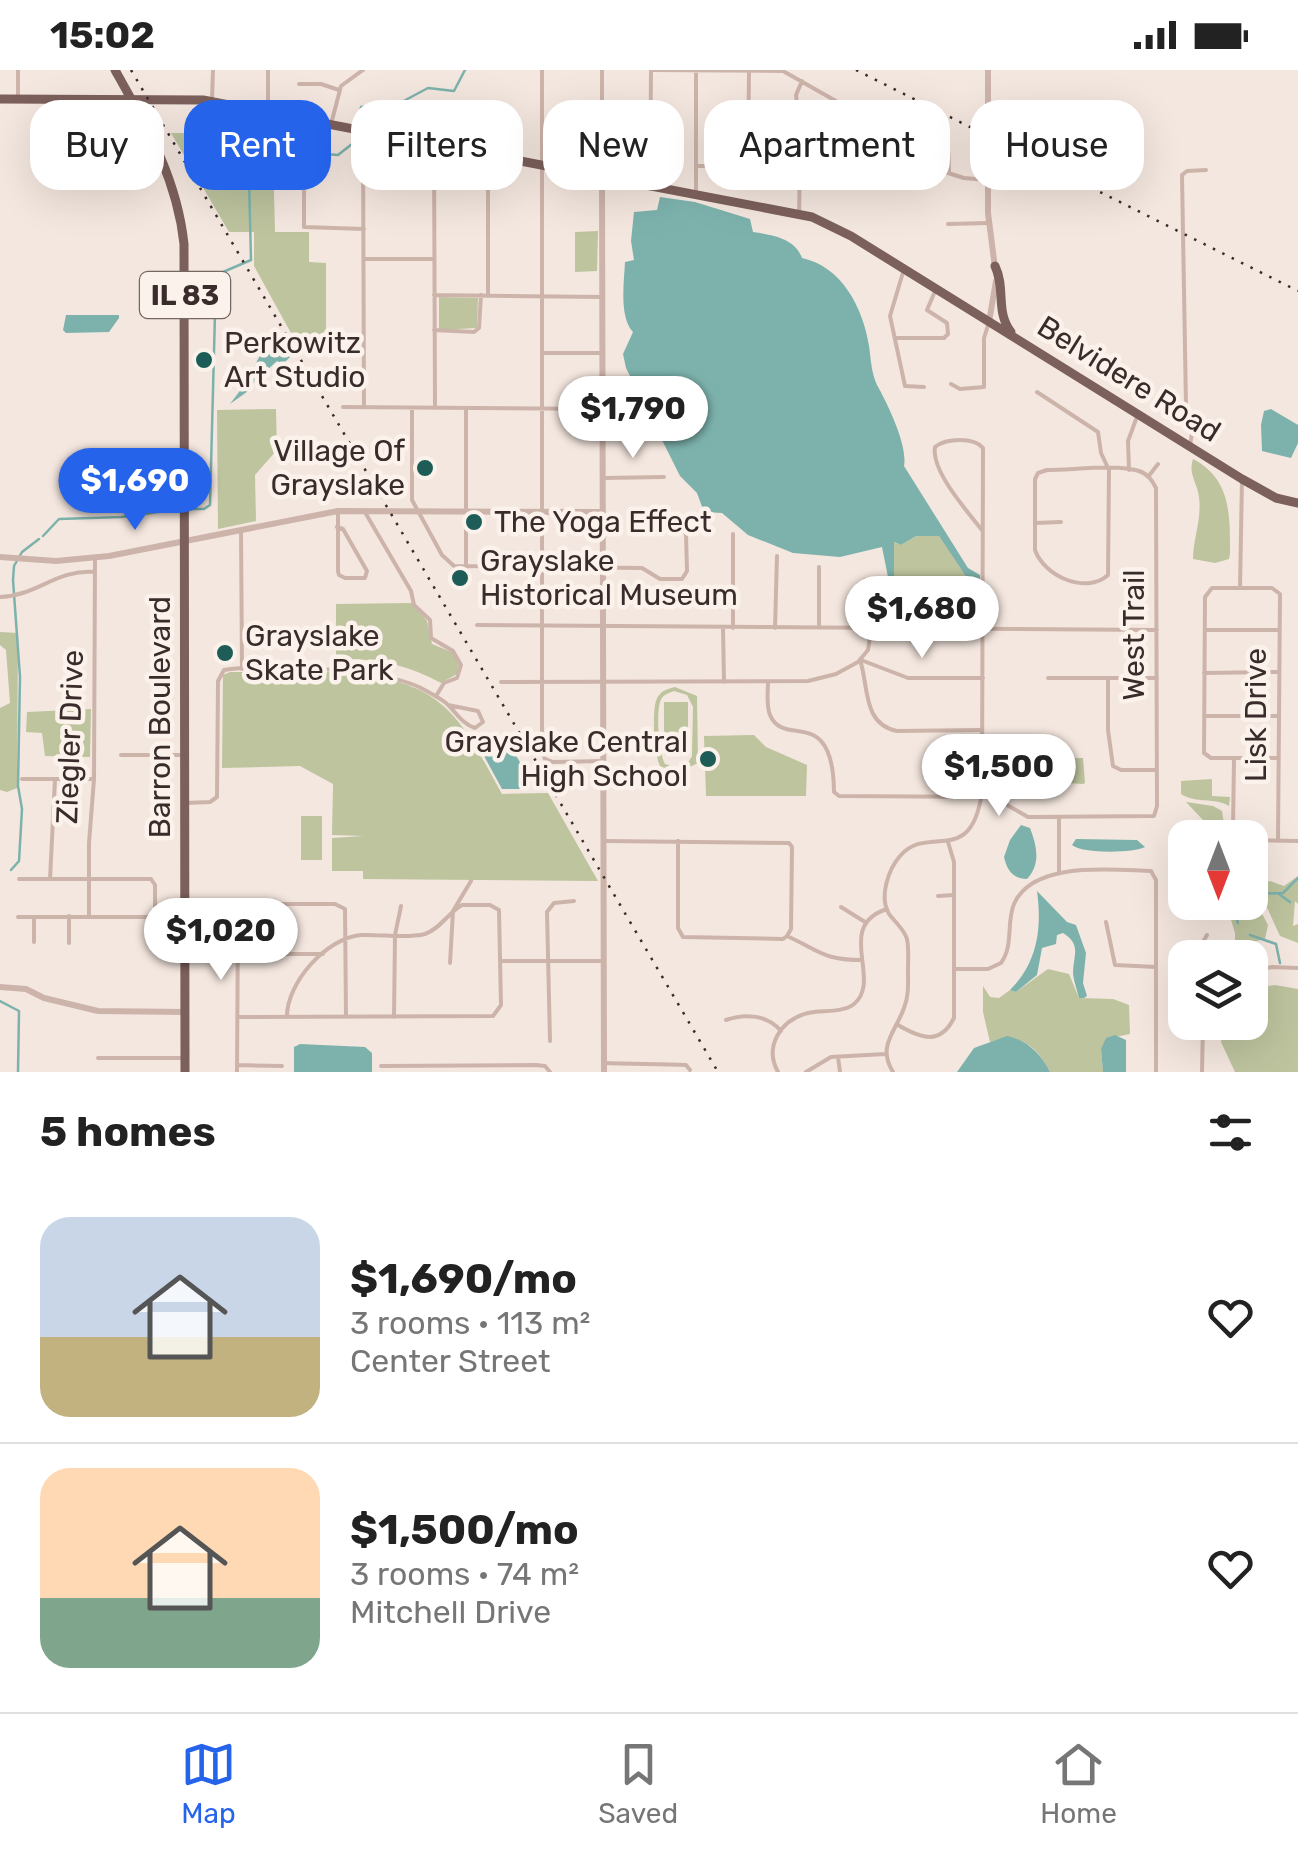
<!DOCTYPE html>
<meta charset="utf-8">
<style>
:root{--surface:#fff;--page:#f2f2f2;--text:#222;--muted:#767676;--line:#e0e0e0;--accent:#2563eb}
body{margin:0;font-family:Rubik,sans-serif;background:var(--page);color:var(--text);height:100vh;display:flex;flex-direction:column;font-size:38px;white-space:nowrap}
*{box-sizing:border-box;margin:0}
p{font-size:32px;color:var(--muted)}
.icon{flex:none;width:55px;height:55px;fill:none;stroke:currentColor;stroke-width:2;stroke-linecap:round;stroke-linejoin:round}
.map{position:relative;height:1002px;overflow:hidden}
.panel{display:flex;flex-direction:column;background:var(--surface);flex:1}
.panel>*{flex:none}
.banner{position:absolute;left:30px;top:30px;width:1240px;height:90px;display:flex;gap:20px}
.needle{width:65px;rotate:180deg}
.tools{position:absolute;left:1168px;top:750px;display:grid;gap:20px}
.tools a{display:grid;place-items:center;width:100px;height:100px;border-radius:20px;background:var(--surface);box-shadow:0 10px 40px #0002;font-size:50px}
.price{position:absolute;translate:-50% -85px;padding:0 22px;border-radius:35px;background:#fff;color:#222;font-size:32px;line-height:65px;filter:drop-shadow(0 2px 5px #0008)}
.price::after{content:'';position:absolute;left:50%;top:60px;width:30px;height:22px;margin-left:-15px;background:inherit;clip-path:polygon(0 0,100% 0,50% 100%)}
.price.active{background:var(--accent);color:#fff}
ul{padding:0;list-style:none}
li{display:flex;align-items:center;gap:30px;height:250px;padding:0 40px}
li+li{border-top:2px solid var(--line)}
li span{display:grid;place-items:center;flex:none;width:280px;height:200px;border-radius:30px;color:#555}
li>.icon{margin-inline-start:auto}
span .icon{width:120px;height:120px;fill:#fffc;stroke-width:1}
li b{font-size:42px}
h2{display:flex;justify-content:space-between;align-items:center;height:120px;padding:0 40px;font-size:42px}
.chip{padding:0 35px;border-radius:30px;background:var(--surface);box-shadow:0 10px 40px #0002;font-size:35px;line-height:90px}
.chip.active{background:var(--accent);color:#fff}
.status{display:flex;justify-content:space-between;align-items:center;height:70px;padding:0 50px;background:var(--surface);direction:ltr}
.status svg{height:28px;fill:currentColor}
.tab-bar{display:flex;justify-content:space-around;align-items:center;height:140px;border-top:2px solid var(--line);background:var(--surface);font-size:28px;color:var(--muted)}
.tab-bar a{display:grid;justify-items:center;gap:5px}
.tab-bar .active{color:var(--accent)}
.map>svg:first-child{display:block}
.green{fill:#bdc49e;fill-rule:evenodd}
.water{fill:#7db2ac}
.lines{fill:none;stroke-linecap:round;stroke-linejoin:round}
.stream{stroke:#7db2ac;stroke-width:2.5}
.minor{stroke:#cdb4aa;stroke-width:4}
.tertiary{stroke:#cdb4aa;stroke-width:6}
.primary{stroke:#7c605b;stroke-width:9}
.rail{stroke:#3a2c2a;stroke-width:2.5;stroke-dasharray:2.5 8;stroke-linecap:butt}
.poi-dot{fill:#1e5d57;stroke:#fbf2ec;stroke-width:4}
.labels{text-anchor:middle;stroke-width:9;stroke-linejoin:round;paint-order:stroke}
.shield{fill:#fbf2ec;stroke:#746764;stroke-width:2.5}
.shield-label{font-size:28px;font-weight:bold;fill:#3a2c2a}
.poi-label{font-size:30px;fill:#3a2c2a;stroke:#fbf2ec;text-anchor:start}
.street-label{font-size:30px;fill:#3a2c2a;stroke:#fbf2ec}
</style>
<div class="status"><b>15:02</b><svg viewBox="0 0 49 12"><path d="M0 12V9h3v3zM5 12V6h3v6zM10 12V3h3v9zM15 12V0h3v12zM26 1h20v11H26zM47 4h2v5h-2z"/></svg></div>
<div class="map">
<svg width="1298" height="1002" viewBox="0 0 1298 1002">
<rect width="100%" height="100%" fill="#f4e7df"/>
<path class="green" d="M 1024,31 L 1028,33 C 1033,49 1047,60 1031,76 L 1018,66 L 999,60 L 997,42 Z
M 195,40 L 288,58 L 293,85 L 273,83 L 275,162 L 309,162 L 309,192 L 326,193 L 326,282 L 302,283 L 254,196 L 254,162 L 229,162 L 171,63 L 193,63 Z
M 598,161 L 597,201 L 575,202 L 575,162 Z
M 439,227 L 478,228 L 477,258 L 439,260 Z
M 276,339 L 277,380 L 255,405 L 256,451 L 218,459 L 217,340 Z
M 1193,389 C 1231,409 1230,444 1230,483 L 1229,489 L 1215,493 L 1193,489 C 1193,469 1202,449 1199,427 C 1197,412 1188,404 1193,389 Z
M 916,466 L 939,466 L 970,512 L 975,528 L 894,519 L 893,472 L 901,475 Z
M 412,533 L 427,551 L 432,574 L 454,583 L 459,595 L 457,604 L 441,613 C 412,597 385,590 352,589 L 348,593 L 351,601 L 328,598 L 336,593 L 336,534 Z
M 0,562 L 18,563 L 17,718 L 7,722 L 0,720 L 0,638 L 10,633 L 6,580 L 0,575 Z
M 330,602 C 344,605 356,604 369,606 C 450,616 467,661 502,724 L 548,723 L 598,811 L 363,809 L 363,801 L 332,801 L 332,768 L 364,766 L 332,765 L 333,714 L 300,696 L 222,698 L 223,605 L 230,602 Z
M 675,617 L 697,626 L 698,693 L 677,703 L 660,696 C 654,684 652,643 656,631 C 659,621 667,619 675,617 ZM 674,621 L 687,625 L 693,637 L 692,686 L 688,693 L 679,698 L 665,694 C 659,683 656,645 660,632 C 663,624 667,624 674,621 Z
M 664,632 L 688,632 L 688,685 L 664,685 Z
M 91,639 L 90,687 L 45,686 L 42,663 L 26,662 L 27,642 Z
M 754,665 L 766,677 L 807,695 L 806,726 L 706,726 L 704,666 Z
M 1083,688 L 1085,713 L 1083,714 L 1032,711 L 1032,694 L 1035,689 Z
M 1212,709 L 1212,726 L 1230,727 L 1229,736 C 1215,727 1196,734 1181,724 L 1181,711 Z
M 1186,732 L 1213,736 L 1222,741 L 1226,767 L 1219,767 Z
M 301,746 L 322,746 L 322,790 L 301,790 Z
M 1298,806 L 1298,834 L 1295,831 L 1293,856 L 1298,854 L 1298,873 L 1280,866 L 1264,831 L 1259,838 L 1268,855 L 1265,869 L 1253,872 L 1251,876 L 1235,878 L 1235,863 L 1227,837 L 1219,833 L 1250,832 L 1250,817 L 1270,811 L 1284,816 Z
M 1048,899 L 1069,904 L 1079,928 L 1113,929 L 1129,935 L 1130,964 L 1106,969 L 1101,980 L 1103,1002 L 1050,1002 C 1036,975 1019,962 990,972 L 983,942 L 983,916 L 990,927 L 999,928 L 1010,920 L 1016,922 Z
M 1275,915 L 1298,919 L 1298,1002 L 1235,1002 L 1221,972 L 1223,953 L 1250,952 L 1250,919 Z"/>
<path class="water" d="M 660,127 L 695,132 L 750,149 L 753,162 C 772,165 795,168 802,188 C 841,196 863,237 869,276 C 871,289 871,302 877,315 C 887,333 908,375 904,396 L 968,498 L 980,505 L 981,538 L 974,538 L 973,517 L 939,466 L 916,466 L 901,475 L 894,472 L 894,519 L 963,520 L 960,528 L 892,527 L 882,477 L 840,487 L 793,483 L 748,465 L 722,443 L 704,442 L 697,423 L 680,406 L 626,298 L 623,284 L 633,262 C 619,247 624,213 625,192 L 634,190 L 631,171 L 634,142 L 657,140 Z
M 66,245 L 119,245 L 119,248 L 109,262 L 66,263 L 63,260 Z
M 275,265 L 290,287 L 283,294 L 277,291 L 265,302 L 260,300 L 251,319 L 230,334 L 245,314 L 267,272 Z
M 1271,339 L 1298,355 L 1298,373 L 1291,388 L 1262,381 L 1261,355 L 1264,341 Z
M 487,669 L 506,670 L 509,674 L 529,707 L 528,719 L 502,719 L 477,673 Z
M 1021,755 L 1030,758 C 1037,776 1041,794 1027,809 C 1013,809 1007,800 1004,787 L 1010,770 Z
M 1076,769 L 1137,770 L 1145,777 C 1134,783 1082,784 1072,775 Z
M 1037,821 L 1067,852 L 1076,855 L 1086,883 L 1083,913 L 1087,926 L 1084,928 L 1079,928 C 1077,919 1073,910 1073,901 C 1074,884 1081,874 1063,863 L 1057,865 L 1056,874 L 1042,878 L 1037,905 L 1016,922 L 1010,920 C 1038,892 1042,857 1037,821 Z
M 1115,965 L 1126,970 L 1126,1002 L 1103,1002 L 1101,979 L 1106,968 Z
M 1007,966 C 1027,970 1041,984 1050,1002 L 957,1002 L 974,978 Z
M 300,974 L 365,977 L 372,983 L 372,1002 L 294,1002 L 294,977 Z"/>
<g class="lines">
<path class="stream" d="M 359,51 L 361,37 L 398,34 L 428,18 L 454,21 L 465,0
M 188,439 L 204,439 L 210,435 L 216,205 L 251,190 L 249,110 L 256,84 L 264,79 L 338,85 L 352,74 L 356,65
M 43,466 L 59,449 L 122,447 L 180,439
M 1218,766 L 1228,764
M 1177,775 L 1181,775
M 11,800 L 19,791 L 22,739 L 18,716 L 20,607 L 13,510 L 14,496 L 22,482 L 39,469
M 1250,824 L 1283,823 L 1298,808
M 1279,824 L 1290,832
M 1227,838 L 1235,844 L 1238,853
M 1250,865 L 1276,874 L 1280,893
M 0,931 L 19,941 L 18,1002"/>
<path class="minor" d="M 542,0 L 542,681 L 545,689 L 553,692 L 603,691
M 602,0 L 602,107
M 654,0 L 783,1 L 843,35
M 299,14 L 321,14 L 339,20
M 18,28 L 18,0
M 212,30 L 213,0
M 268,42 L 268,0
M 799,51 L 796,25 L 802,11
M 898,52 C 945,37 949,65 949,103
M 331,54 L 341,16 L 363,0
M 363,62 L 364,337
M 434,78 L 435,338
M 488,85 L 488,225
M 304,87 L 304,157 L 364,159
M 697,96 L 740,96 L 748,93 L 749,1
M 847,97 L 932,98 L 964,108 L 987,110
M 650,115 L 651,0
M 696,121 L 696,1
M 799,145 L 800,97
M 948,154 L 989,153
M 364,189 L 434,189
M 904,199 L 890,246 L 905,316 L 924,317
M 434,225 L 602,227
M 434,260 L 474,262 L 479,258 L 481,225
M 895,268 L 944,268 L 948,264 L 947,253 L 927,240 L 936,219
M 542,283 L 602,283
M 951,314 L 960,319 L 984,317 L 984,268 L 989,252
M 343,337 L 602,339
M 412,338 L 412,430 L 442,485 L 454,496 L 642,498 L 660,509 L 682,509 L 687,501 L 686,464 L 678,458 L 665,459
M 1190,376 L 1192,363 L 1186,336 L 1182,105 L 1187,101 L 1206,100
M 1129,400 L 1128,371 L 1138,344
M 1148,407 L 1158,394
M 604,408 L 664,407
M 366,444 L 411,521 L 414,535 L 430,550 L 431,568 L 453,581 L 461,595 L 457,608 L 444,613 L 436,626
M 1035,453 L 1061,452
M 337,457 L 343,459 L 367,501 L 365,508 L 345,508 L 339,505 L 338,501 L 338,441
M 241,460 L 242,599
M 733,464 L 733,558
M 466,498 L 466,338
M 1240,518 L 1242,409
M 0,527 C 37,526 56,499 95,502
M 477,555 L 1157,560
M 819,557 L 819,497
M 723,558 L 724,612
M 775,558 L 777,486
M 1205,560 L 1279,560
M 860,590 C 869,616 862,654 897,661 L 980,660
M 861,590 L 908,608 L 983,608
M 1204,603 L 1279,602
M 1048,608 L 1157,608
M 1108,608 L 1108,660 L 1113,696 L 1121,700 L 1157,700
M 501,612 L 808,611 L 836,604 L 858,592 L 868,580 L 871,561 L 865,554 L 865,510
M 768,612 C 768,622 766,635 770,645 C 784,679 833,633 834,722 L 839,726 L 993,727 L 1028,747 L 1154,746 L 1157,736 L 1156,418 C 1152,410 1148,404 1139,401 C 1116,394 1073,400 1047,400 L 1038,403 L 1035,409 L 1035,480 C 1044,506 1086,525 1108,505 L 1109,400 L 1101,383 L 1098,362 L 1037,322
M 1204,646 L 1279,646
M 121,685 L 181,685
M 1234,689 L 1233,758 L 1237,767
M 22,709 L 94,709
M 185,733 L 210,732 L 217,727 L 218,611 L 224,600 C 266,593 381,599 419,617 C 428,622 438,627 446,633 C 456,642 462,654 475,658 L 483,652 L 478,641 L 448,635
M 1250,770 L 1298,771
M 605,771 L 789,773 L 792,777 L 791,859 L 787,866
M 678,771 L 678,858 L 683,867 L 783,869 L 787,866 C 820,881 823,890 862,890
M 1278,771 L 1280,524 L 1272,518 L 1212,518 L 1205,527 L 1204,683 L 1211,688 L 1278,688
M 1059,802 L 1059,747
M 19,809 L 151,809 L 155,815 L 155,847
M 50,809 L 55,709
M 938,826 L 954,825
M 841,837 L 865,852
M 89,846 L 89,773 L 94,709 L 95,488
M 18,847 L 185,847
M 34,847 L 34,872
M 1106,852 L 1115,895 L 1156,897
M 69,873 L 69,846
M 238,884 L 323,884
M 1203,888 L 1203,872 L 1207,865
M 503,891 L 604,891
M 450,893 L 453,841 L 471,811
M 954,899 L 988,899 L 1001,893 C 1014,875 1006,853 1014,834 C 1033,790 1113,800 1151,801 L 1156,810 L 1156,1002
M 1250,902 L 1272,897 L 1298,898
M 238,947 L 493,946 L 501,935 L 499,840 L 490,835 L 462,835 C 448,843 440,859 425,864 C 405,869 382,864 361,865 C 326,868 287,913 287,946
M 394,947 L 395,865 L 401,836
M 726,950 C 745,943 768,945 781,961
M 898,955 C 920,968 940,976 954,948 L 954,792 L 948,772
M 550,971 L 547,842 L 554,833 L 574,831
M 838,987 L 840,1002
M 98,988 L 185,988
M 604,993 C 631,994 658,994 686,995 L 690,1000
M 237,995 L 282,996
M 381,996 L 536,995 L 545,996 L 550,1002
M 237,1002 L 238,844 L 245,834 L 335,834 L 345,839 L 346,947
M 778,1002 C 764,977 780,950 808,943 C 822,940 843,943 854,934 C 883,910 834,856 887,839
M 806,1002 L 831,987 L 885,984
M 893,1002 C 877,976 895,963 904,938 C 909,926 908,913 908,900 C 908,890 909,879 907,869 C 904,859 895,852 889,844 C 879,827 888,800 900,786 C 928,753 971,799 982,722 L 983,378 C 974,367 946,368 935,377 C 931,401 967,441 982,460
M 1202,1002 L 1203,952"/>
<path class="tertiary" d="M 988,0 L 988,143 L 995,198
M 602,107 L 604,1002
M 989,252 L 996,211
M 0,487 L 56,491 L 109,486 L 338,441 L 602,442
M 0,917 L 26,919 L 44,928 L 98,941 L 185,942"/>
<path class="primary" d="M 115,0 C 147,57 177,108 184,174 L 185,1002
M 0,29 L 203,30 L 812,147 L 851,166 L 1242,409 L 1276,428 L 1298,433
M 995,196 C 1006,219 995,241 1011,262"/>
<path class="rail" d="M 131,0 L 718,1002
M 856,0 L 1298,221"/>
</g>
<g class="poi-dot">
<circle cx="204" cy="290" r="10"/>
<circle cx="425" cy="398" r="10"/>
<circle cx="474" cy="452" r="10"/>
<circle cx="460" cy="508" r="10"/>
<circle cx="225" cy="583" r="10"/>
<circle cx="708" cy="689" r="10"/>
</g>
<g class="labels">
<rect class="shield" x="140" y="202" width="90" height="46" rx="8"/>
<g class="shield-label">
<text x="185" y="235">IL 83</text>
</g>
<g class="poi-label">
<text x="224" y="283">Perkowitz<tspan x="224" dy="34">Art Studio</tspan></text>
<text x="405" y="391" text-anchor="end">Village Of<tspan x="405" dy="34">Grayslake</tspan></text>
<text x="494" y="462">The Yoga Effect</text>
<text x="480" y="501">Grayslake<tspan x="480" dy="34">Historical Museum</tspan></text>
<text x="245" y="576">Grayslake<tspan x="245" dy="34">Skate Park</tspan></text>
<text x="688" y="682" text-anchor="end">Grayslake Central<tspan x="688" dy="34">High School</tspan></text>
</g>
<g class="street-label">
<text transform="translate(1129 309) rotate(32)" y="10">Belvidere Road</text>
<text transform="translate(1134 565) rotate(-90)" y="10">West Trail</text>
<text transform="translate(1256 645) rotate(-90)" y="10">Lisk Drive</text>
<text transform="translate(160 647) rotate(-90)" y="10">Barron Boulevard</text>
<text transform="translate(70 667) rotate(-88)" y="10">Ziegler Drive</text>
</g>
</g>
</svg>
<div class="tools">
<a><svg class="needle" viewBox="-14 -14 28 28"><path d="M0-13l5 13h-10z" fill="#e53935"/><path d="M0 13l5-13h-10z" fill="#767676"/></svg></a>
<a><svg class="icon" aria-label="layers" viewBox="0 0 24 24"><path d="M12 4l9 5-9 5-9-5zM3 14l9 5 9-5"/></svg></a>
</div>
<b class="price" style="left:633px;top:391px">$1,790</b>
<b class="price active" style="left:135px;top:463px">$1,690</b>
<b class="price" style="left:922px;top:591px">$1,680</b>
<b class="price" style="left:999px;top:749px">$1,500</b>
<b class="price" style="left:221px;top:913px">$1,020</b>
<div class="banner">
<a class="chip">Buy</a>
<a class="chip active">Rent</a>
<a class="chip">Filters</a>
<a class="chip">New</a>
<a class="chip">Apartment</a>
<a class="chip">House</a>
</div>
</div>
<section class="panel">
<h2>5 homes<svg class="icon" aria-label="filters" viewBox="0 0 24 24"><path d="M4 7h16M4 17h16"/><circle cx="9" cy="7" r="2"/><circle cx="15" cy="17" r="2"/></svg></h2>
<ul>
<li><span style="background:linear-gradient(#c9d6e8 60%,#c2b280 0)"><svg class="icon" aria-label="home" viewBox="0 0 24 24"><path d="M3 11l9-7 9 7M6 9v11h12V9"/></svg></span><div><b>$1,690/mo</b><p>3 rooms · 113 m²</p><p>Center Street</p></div><svg class="icon" aria-label="heart" viewBox="0 0 24 24"><path d="M12 20l-8-8c-3-5 5-10 8-4 3-6 11-1 8 4z"/></svg></li>
<li><span style="background:linear-gradient(#ffd9b3 65%,#7fa58c 0)"><svg class="icon" aria-label="home" viewBox="0 0 24 24"><path d="M3 11l9-7 9 7M6 9v11h12V9"/></svg></span><div><b>$1,500/mo</b><p>3 rooms · 74 m²</p><p>Mitchell Drive</p></div><svg class="icon" aria-label="heart" viewBox="0 0 24 24"><path d="M12 20l-8-8c-3-5 5-10 8-4 3-6 11-1 8 4z"/></svg></li>
</ul>
</section>
<nav class="tab-bar">
<a class="active"><svg class="icon" aria-label="map" viewBox="0 0 24 24"><path d="M3 6l6-2 6 2 6-2v14l-6 2-6-2-6 2zM9 4v14M15 6v14"/></svg>Map</a>
<a><svg class="icon" aria-label="saved" viewBox="0 0 24 24"><path d="M7 4h10v16l-5-4-5 4z"/></svg>Saved</a>
<a><svg class="icon" aria-label="home" viewBox="0 0 24 24"><path d="M3 11l9-7 9 7M6 9v11h12V9"/></svg>Home</a>
</nav>
